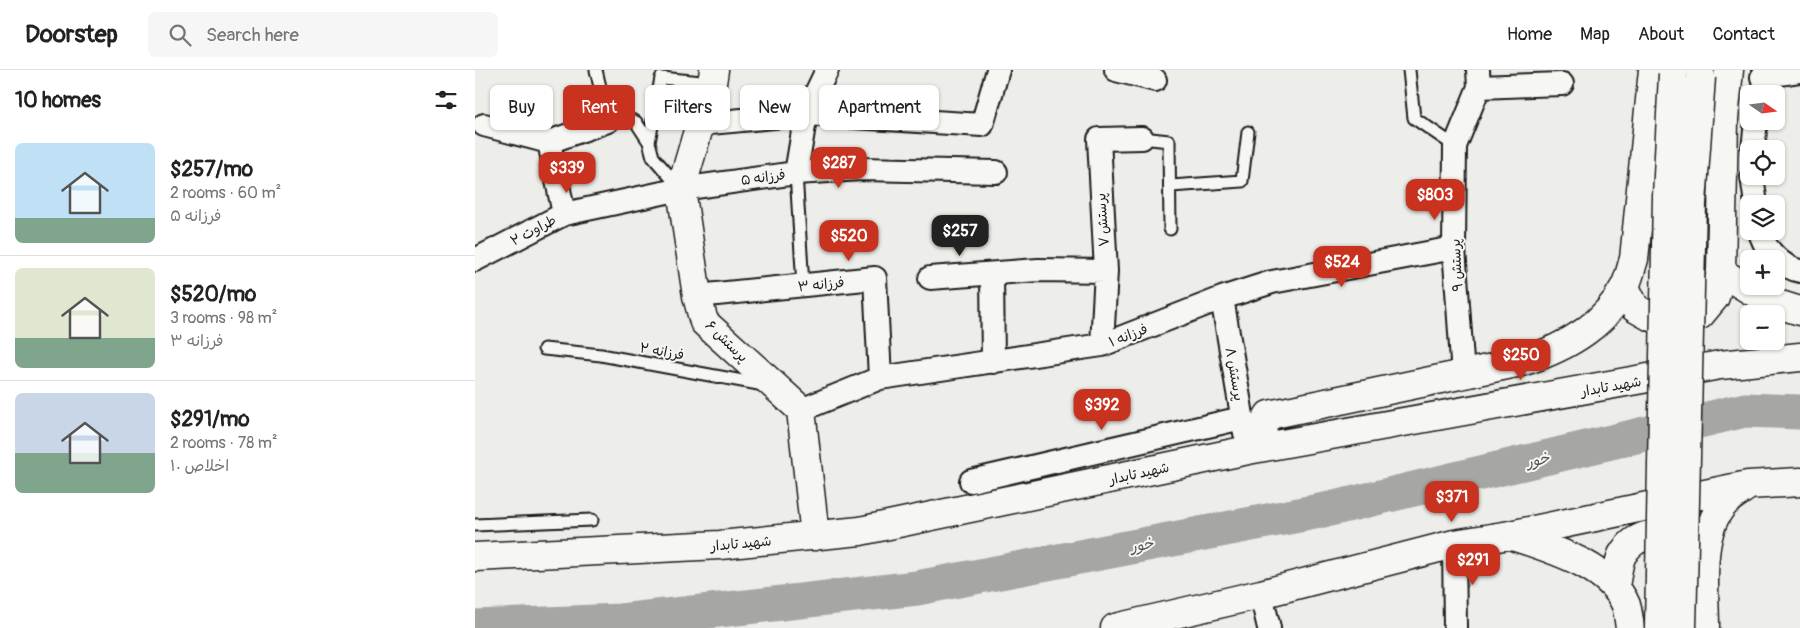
<!DOCTYPE html>
<meta charset="utf-8">
<style>
:root{--surface:#fff;--page:#f6f6f6;--text:#222;--muted:#767676;--line:#e0e0e0;--accent:#c8321e}
body{margin:0;font-family:Pangolin,"Playpen Sans Arabic",sans-serif;background:var(--page);color:var(--text);height:100vh;display:flex;flex-direction:column;font-size:19px;white-space:nowrap}
*{box-sizing:border-box;margin:0}
p{font-size:16px;color:var(--muted)}
.icon{flex:none;width:28px;height:28px;fill:none;stroke:currentColor;stroke-width:2;stroke-linecap:round;stroke-linejoin:round}
.map{position:relative;flex:1;overflow:hidden}
.details{display:flex;flex-direction:column;background:var(--surface);width:475px}
.details>*{flex:none}
.top-card{position:absolute;left:15px;top:15px;width:475px;height:45px;display:flex;gap:10px}
.needle{width:32px;rotate:104deg}
.buttons{position:absolute;left:1265px;top:15px;display:grid;gap:10px}
.buttons a{display:grid;place-items:center;width:45px;height:45px;border-radius:8px;background:var(--surface);box-shadow:0 1px 4px #0004;font-size:25px}
.price{position:absolute;translate:-50% -42px;padding:0 11px;border-radius:10px;background:var(--accent);color:#fff;font-size:16px;line-height:32px;filter:drop-shadow(0 1px 2px #0008)}
.price::after{content:'';position:absolute;left:50%;top:30px;width:15px;height:11px;margin-left:-8px;background:inherit;clip-path:polygon(0 0,100% 0,50% 100%)}
.price.current{background:#222;color:#fff}
ul{padding:0;list-style:none}
li{display:flex;align-items:center;gap:15px;height:125px;padding:0 15px}
li+li{border-top:1px solid var(--line)}
li span{display:grid;place-items:center;flex:none;width:140px;height:100px;border-radius:8px;color:#555}
li>.icon{margin-inline-start:auto}
span .icon{width:60px;height:60px;fill:#fffc;stroke-width:1}
li b{font-size:21px}
h2{display:flex;justify-content:space-between;align-items:center;height:60px;padding:0 15px;font-size:21px}
.chip{padding:0 18px;border-radius:8px;background:var(--surface);box-shadow:0 1px 4px #0004;font-size:18px;line-height:45px}
.chip.current{background:var(--accent);color:#fff}
header{display:flex;align-items:center;gap:30px;box-sizing:border-box;height:70px;padding:0 25px;background:var(--surface);border-bottom:1px solid var(--line)}
header strong{font-size:24px}
nav{display:flex;gap:28px;margin-inline-start:auto;font-size:18px}
.search{width:350px;height:45px;background:var(--page);display:flex;align-items:center;gap:12px;box-sizing:border-box;padding:0 18px;border-radius:8px;color:var(--muted);font-size:19px}
main{display:flex;flex:1;min-height:0}
.map>svg:first-child{display:block}
.lines{fill:none;stroke-linecap:round;stroke-linejoin:round}
.river{stroke:#a6a6a3;stroke-width:35}
.lane-casing{stroke:#1c1c1c;stroke-width:15}
.street-casing{stroke:#1c1c1c;stroke-width:26}
.secondary-casing{stroke:#1c1c1c;stroke-width:31}
.lane{stroke:#f6f6f2;stroke-width:11}
.street{stroke:#f6f6f2;stroke-width:22}
.secondary{stroke:#f6f6f2;stroke-width:28}
.secondary-bridge-casing{stroke:#1c1c1c;stroke-width:31;stroke-linecap:butt}
.secondary-bridge{stroke:#f6f6f2;stroke-width:28}
.labels{text-anchor:middle;stroke-width:4;stroke-linejoin:round;paint-order:stroke}
.street-label{font-size:14px;fill:#1c1c1c;stroke:#f6f6f2}
.water-label{font-size:15px;font-style:italic;fill:#535352;stroke:#f6f6f2}
</style>
<header>
<strong>Doorstep</strong>
<div class="search"><svg class="icon" aria-label="search" viewBox="0 0 24 24"><circle cx="10" cy="10" r="6"/><path d="M15 15l6 6"/></svg>Search here</div>
<nav><a>Home</a><a>Map</a><a>About</a><a>Contact</a></nav>
</header>
<main>
<section class="details">
<h2>10 homes<svg class="icon" aria-label="filters" viewBox="0 0 24 24"><path d="M4 7h16M4 17h16"/><circle cx="9" cy="7" r="2"/><circle cx="15" cy="17" r="2"/></svg></h2>
<ul>
<li><span style="background:linear-gradient(#bfe0f5 75%,#7fa58c 0)"><svg class="icon" aria-label="home" viewBox="0 0 24 24"><path d="M3 11l9-7 9 7M6 9v11h12V9"/></svg></span><div><b>$257/mo</b><p>2 rooms · 60 m²</p><p>فرزانه ۵</p></div></li>
<li><span style="background:linear-gradient(#dfe7d0 70%,#7fa58c 0)"><svg class="icon" aria-label="home" viewBox="0 0 24 24"><path d="M3 11l9-7 9 7M6 9v11h12V9"/></svg></span><div><b>$520/mo</b><p>3 rooms · 98 m²</p><p>فرزانه ۳</p></div></li>
<li><span style="background:linear-gradient(#c9d6e8 60%,#7fa58c 0)"><svg class="icon" aria-label="home" viewBox="0 0 24 24"><path d="M3 11l9-7 9 7M6 9v11h12V9"/></svg></span><div><b>$291/mo</b><p>2 rooms · 78 m²</p><p>اخلاص ۱۰</p></div></li>
</ul>
</section>
<div class="map">
<svg width="1325" height="558" viewBox="0 0 1325 558">
<rect width="100%" height="100%" fill="#edede9"/>
<filter id="ink" filterUnits="userSpaceOnUse"><feTurbulence type="fractalNoise" baseFrequency=".02" numOctaves="2"/><feDisplacementMap in="SourceGraphic" scale="10" xChannelSelector="R" yChannelSelector="G"/><feConvolveMatrix kernelMatrix="1 2 1 2 8 2 1 2 1" color-interpolation-filters="sRGB"/></filter>
<g filter="url(#ink)">
<g class="lines">
<path class="river" d="M 0,557 L 145,551 L 442,518 L 855,439 L 1270,340 L 1325,342"/>
<defs>
<path id="lane" d="M 121,0 L 133,51 L 151,48 L 161,52 L 174,72 L 178,87 L 204,117
M 934,0 L 939,48 L 980,76
M 667,68 L 694,71 L 695,159
M 174,72 L 186,8 L 237,13
M 321,103 L 328,216
M 696,116 L 767,111 L 773,62
M 69,279 L 126,285 L 289,315
M 0,455 L 117,450"/>
<path id="street" d="M 641,0 L 680,10
M 1287,7 L 1325,1
M 1004,17 L 1087,14
M 224,54 L 331,44 L 507,55 L 523,0
M 9,55 L 74,72 L 133,51
M 74,72 L 89,144
M 1278,79 L 1281,51
M 321,103 L 331,44 L 352,0
M 1277,106 L 1281,134
M 1285,161 C 1288,178 1308,198 1325,201
M 0,190 L 89,144 L 206,119 L 321,103 L 387,99 L 521,102
M 517,204 L 518,292
M 455,208 L 563,200 L 631,201
M 222,226 L 400,208 L 405,308
M 747,228 L 770,363
M 627,275 L 631,201 L 624,69 L 667,68
M 988,305 L 979,178 L 980,76 L 1004,17 L 1003,0
M 326,340 L 405,308 L 627,275 L 747,228 L 797,212 L 979,178
M 496,411 L 767,348
M 979,474 L 980,558
M 786,524 L 794,558"/>
<path id="secondary" d="M 239,0 L 237,13 L 206,119 L 222,226 L 229,252 L 326,340 L 340,466
M 1254,0 L 1249,49 L 1246,202 L 1293,231 L 1325,241
M 1150,217 L 1160,238 L 1176,247 L 1202,251 L 1225,245 L 1240,227 L 1246,202
M 773,380 L 794,345 L 1046,292 C 1088,279 1128,258 1149,218 C 1154,209 1156,198 1159,189 L 1178,0
M 1035,465 C 1073,478 1134,494 1151,535 C 1153,542 1154,551 1155,558
M 0,487 L 245,475 L 385,461 L 773,380 L 1245,295 L 1325,287
M 1140,516 C 1142,507 1143,493 1147,485 C 1160,463 1186,459 1206,470
M 640,558 L 786,524 L 979,474 L 1035,465 L 1273,415 L 1325,412
M 1230,558 C 1230,521 1222,463 1249,434 C 1255,427 1264,422 1271,417"/>
</defs>
<use href="#lane" class="lane-casing"/>
<use href="#street" class="street-casing"/>
<use href="#secondary" class="secondary-casing"/>
<use href="#lane" class="lane"/>
<use href="#street" class="street"/>
<use href="#secondary" class="secondary"/>
<defs>
<path id="secondary-bridge" d="M 1184,558 L 1192,126 L 1198,4
M 1207,558 L 1217,133 L 1226,7"/>
</defs>
<use href="#secondary-bridge" class="secondary-bridge-casing"/>
<use href="#secondary-bridge" class="secondary-bridge"/>
</g>
</g>
<g class="labels">
<g class="street-label">
<text transform="translate(288 107) rotate(-8)" y="5">فرزانه ۵</text>
<text transform="translate(627 150) rotate(-94)" y="5">پرستش ۷</text>
<text transform="translate(58 160) rotate(-28)" y="5">طراوت ۲</text>
<text transform="translate(981 195) rotate(-93)" y="5">پرستش ۹</text>
<text transform="translate(346 214) rotate(-6)" y="5">فرزانه ۳</text>
<text transform="translate(653 265) rotate(-21)" y="5">فرزانه ۱</text>
<text transform="translate(252 271) rotate(44)" y="5">پرستش ۶</text>
<text transform="translate(187 281) rotate(10)" y="5">فرزانه ۲</text>
<text transform="translate(760 304) rotate(80)" y="5">پرستش ۸</text>
<text transform="translate(1136 316) rotate(-10)" y="5">شهید تابدار</text>
<text transform="translate(664 403) rotate(-12)" y="5">شهید تابدار</text>
<text transform="translate(266 473) rotate(-5)" y="5">شهید تابدار</text>
</g>
<g class="water-label">
<text transform="translate(1063 390) rotate(-13)" y="5">خور</text>
<text transform="translate(667 475) rotate(-11)" y="5">خور</text>
</g>
</g>
</svg>
<div class="buttons">
<a><svg class="needle" viewBox="-14 -14 28 28"><path d="M0-13l5 13h-10z" fill="#e53935"/><path d="M0 13l5-13h-10z" fill="#767676"/></svg></a>
<a><svg class="icon" aria-label="locate" viewBox="0 0 24 24"><circle cx="12" cy="12" r="6"/><path d="M12 2v4M12 18v4M2 12h4M18 12h4"/></svg></a>
<a><svg class="icon" aria-label="layers" viewBox="0 0 24 24"><path d="M12 4l9 5-9 5-9-5zM3 14l9 5 9-5"/></svg></a>
<a>+</a>
<a>−</a>
</div>
<b class="price" style="left:364px;top:119px">$287</b>
<b class="price" style="left:92px;top:124px">$339</b>
<b class="price" style="left:960px;top:151px">$803</b>
<b class="price current" style="left:485px;top:187px">$257</b>
<b class="price" style="left:374px;top:192px">$520</b>
<b class="price" style="left:867px;top:218px">$524</b>
<b class="price" style="left:1046px;top:311px">$250</b>
<b class="price" style="left:627px;top:361px">$392</b>
<b class="price" style="left:977px;top:453px">$371</b>
<b class="price" style="left:998px;top:516px">$291</b>
<div class="top-card">
<a class="chip">Buy</a>
<a class="chip current">Rent</a>
<a class="chip">Filters</a>
<a class="chip">New</a>
<a class="chip">Apartment</a>
</div>
</div>
</main>
